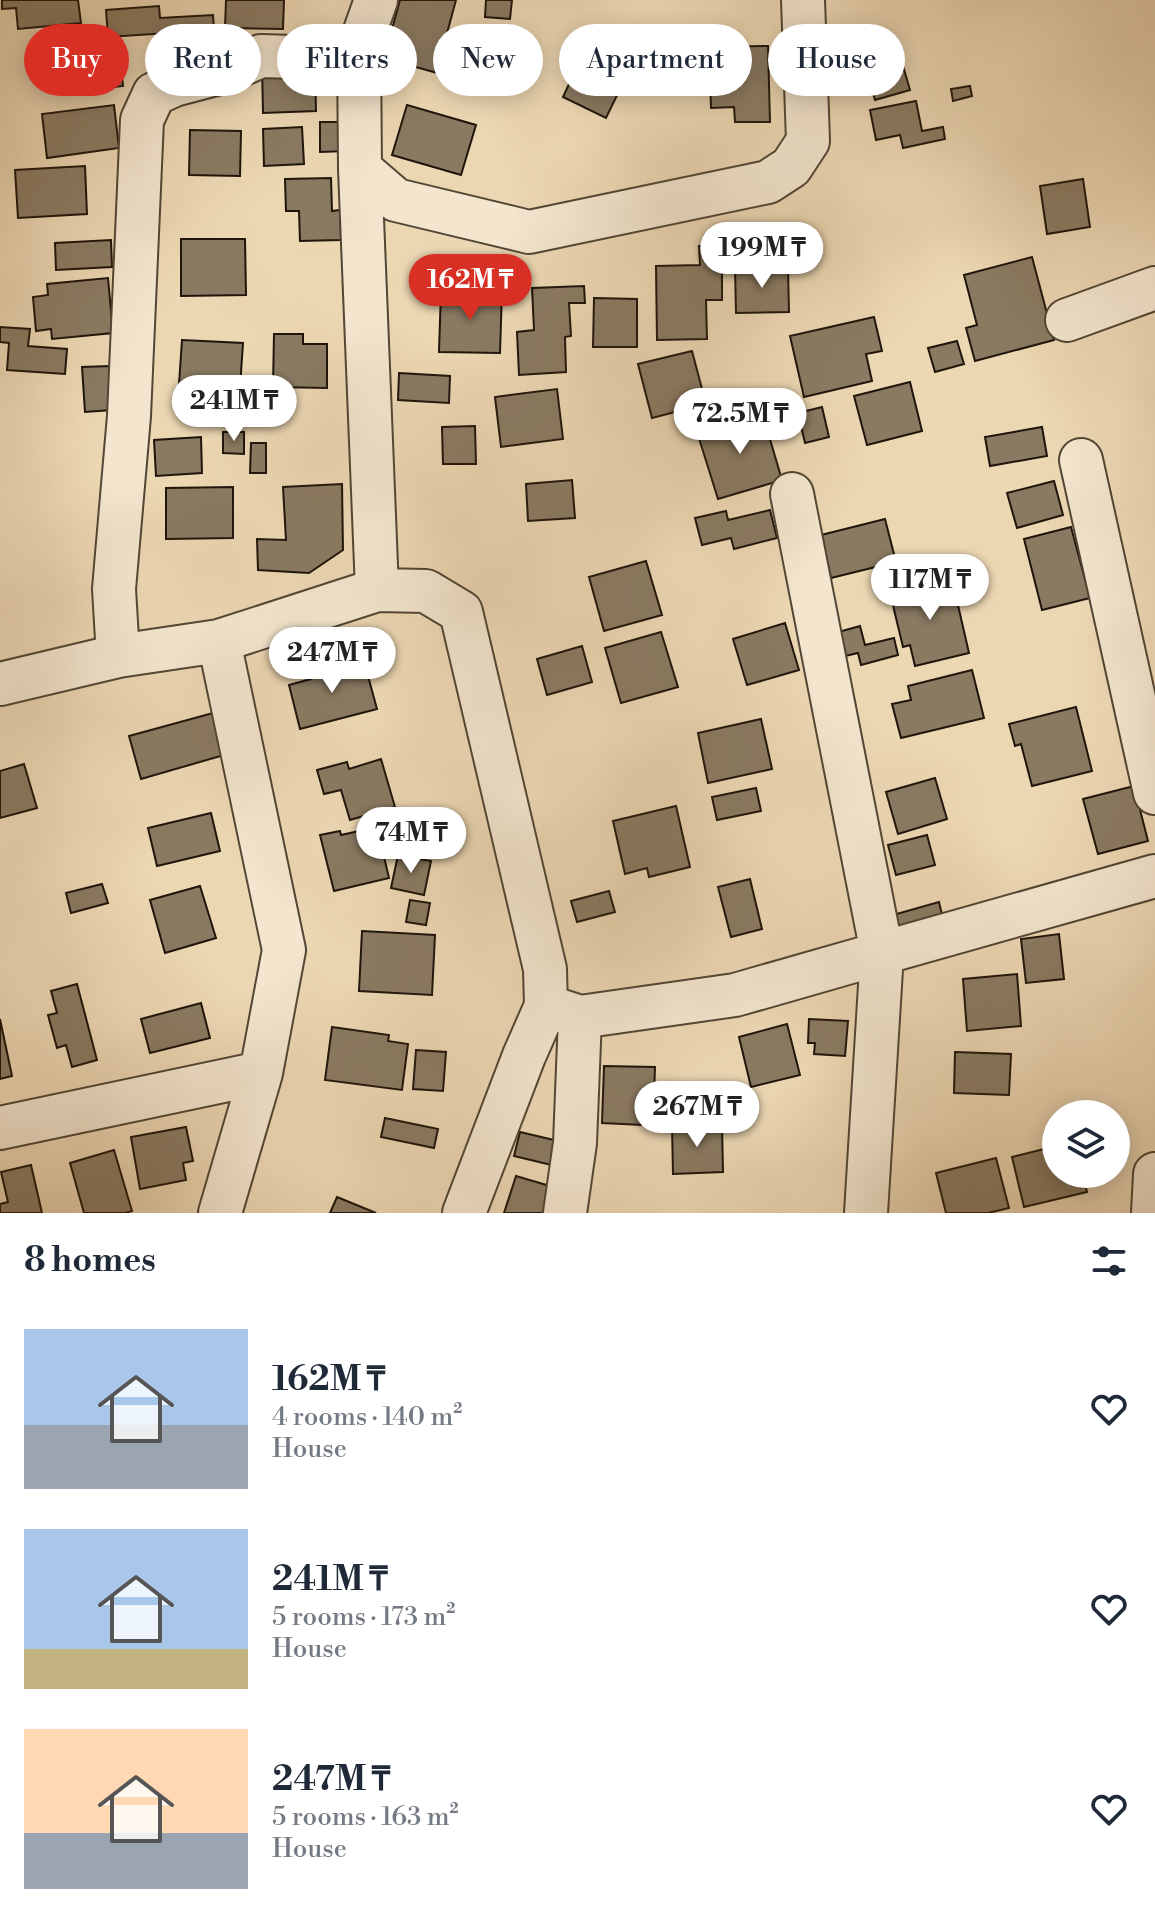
<!DOCTYPE html>
<meta charset="utf-8">
<style>
:root{--surface:#fff;--page:#f2f2f3;--text:#1f2937;--muted:#747a83;--accent:#d93025}
body{margin:0;font-family:"Libre Bodoni",serif;background:var(--page);color:var(--text);height:100vh;display:flex;flex-direction:column;font-size:30px;white-space:nowrap}
*{box-sizing:border-box;margin:0}
p{font-size:26px;color:var(--muted)}
.icon{flex:none;width:44px;height:44px;fill:none;stroke:currentColor;stroke-width:2;stroke-linecap:round;stroke-linejoin:round}
.map{position:relative;height:1213px;overflow:hidden}
.side{display:flex;flex-direction:column;background:var(--surface);flex:1}
.side>*{flex:none}
.hud{position:absolute;left:24px;top:24px;width:1108px;height:72px;display:flex;gap:16px}
.fabs{position:absolute;left:1042px;top:1100px;display:grid;gap:16px}
.fabs a{display:grid;place-items:center;width:88px;height:88px;border-radius:50%;background:var(--surface);box-shadow:0 4px 20px #0003;font-size:40px}
.price{position:absolute;translate:-50% -68px;padding:0 18px;border-radius:28px;background:#fff;color:#222;font-size:26px;line-height:52px;filter:drop-shadow(0 2px 4px #0008)}
.price::after{content:'';position:absolute;left:50%;top:48px;width:24px;height:18px;margin-left:-12px;background:inherit;clip-path:polygon(0 0,100% 0,50% 100%)}
.price.on{background:var(--accent);color:#fff}
ul{padding:0;list-style:none}
li{display:flex;align-items:center;gap:24px;height:200px;padding:0 24px}
li span{display:grid;place-items:center;flex:none;width:224px;height:160px;border-radius:0px;color:#555}
li>.icon{margin-inline-start:auto}
span .icon{width:96px;height:96px;fill:#fffc;stroke-width:1}
li b{font-size:34px}
h2{display:flex;justify-content:space-between;align-items:center;height:96px;padding:0 24px;font-size:34px}
.pill{padding:0 28px;border-radius:36px;background:var(--surface);box-shadow:0 4px 20px #0003;font-size:28px;line-height:72px}
.pill.on{background:var(--accent);color:#fff}
.map>svg:first-child{display:block}
.building{fill:#8a7a62;stroke:#1f150b;stroke-width:2}
.lines{fill:none;stroke-linecap:round;stroke-linejoin:round}
.minor-casing{stroke:#524635;stroke-width:46}
.minor{stroke:#f3e5ce;stroke-width:42}
</style>
<div class="map">
<svg width="1155" height="1213" viewBox="0 0 1155 1213">
<rect width="100%" height="100%" fill="#ecd7b3"/>
<filter id="stains"><feTurbulence type="fractalNoise" baseFrequency=".0025" numOctaves="4"/><feColorMatrix values="0 0 0 0 .2 0 0 0 0 .09 0 0 0 0 .02 0 0 0 .5 -.17"/></filter>
<radialGradient id="worn" r=".72"><stop offset=".6" stop-color="#630" stop-opacity="0"/><stop offset="1" stop-color="#630" stop-opacity=".3"/></radialGradient>
<path class="building" d="M 2,0 L 78,0 L 81,23 L 18,29 L 16,8 L 2,9 Z
M 226,0 L 284,0 L 283,29 L 225,28 Z
M 400,0 L 456,0 L 443,48 L 462,54 L 460,61 L 474,65 L 469,82 L 384,58 Z
M 486,0 L 512,0 L 510,19 L 485,17 Z
M 159,6 L 160,18 L 213,15 L 214,30 L 108,37 L 106,10 Z
M 86,40 L 87,52 L 119,48 L 123,86 L 67,93 L 62,43 Z
M 768,46 L 770,122 L 735,122 L 734,107 L 711,108 L 709,47 Z
M 582,56 L 626,77 L 606,118 L 563,97 Z
M 315,63 L 316,111 L 263,113 L 262,64 Z
M 903,66 L 910,90 L 875,100 L 868,76 Z
M 970,86 L 972,96 L 953,101 L 951,89 Z
M 916,101 L 922,131 L 943,127 L 945,139 L 903,148 L 900,135 L 876,140 L 870,110 Z
M 114,105 L 119,148 L 47,158 L 42,114 Z
M 407,105 L 476,125 L 461,175 L 392,155 Z
M 320,122 L 346,122 L 347,151 L 320,152 Z
M 302,127 L 304,164 L 264,166 L 263,129 Z
M 190,130 L 241,131 L 240,176 L 189,175 Z
M 85,166 L 87,214 L 18,218 L 15,170 Z
M 331,178 L 332,211 L 340,210 L 341,240 L 300,241 L 299,211 L 286,211 L 285,179 Z
M 1083,179 L 1090,227 L 1047,234 L 1040,186 Z
M 181,239 L 245,239 L 246,295 L 181,296 Z
M 111,240 L 112,267 L 56,270 L 55,243 Z
M 699,246 L 722,246 L 722,300 L 706,300 L 707,339 L 657,340 L 656,266 L 700,265 Z
M 1032,257 L 1054,340 L 975,361 L 966,328 L 977,325 L 964,275 Z
M 788,268 L 789,312 L 736,313 L 735,269 Z
M 108,278 L 113,333 L 52,339 L 51,329 L 36,331 L 33,297 L 48,295 L 47,284 Z
M 584,286 L 585,303 L 569,303 L 571,336 L 565,337 L 566,372 L 519,375 L 517,332 L 534,330 L 532,288 Z
M 441,290 L 502,291 L 500,353 L 439,352 Z
M 594,298 L 637,299 L 637,347 L 593,347 Z
M 874,317 L 882,351 L 866,354 L 872,381 L 804,397 L 790,336 Z
M 0,327 L 30,329 L 28,346 L 67,349 L 65,374 L 7,370 L 9,343 L 0,342 Z
M 274,334 L 303,334 L 303,344 L 327,344 L 327,388 L 273,387 Z
M 182,340 L 243,343 L 240,387 L 179,384 Z
M 957,341 L 964,364 L 935,372 L 928,348 Z
M 692,351 L 706,404 L 652,418 L 638,364 Z
M 110,366 L 112,410 L 85,412 L 82,367 Z
M 399,373 L 450,376 L 449,403 L 398,400 Z
M 910,382 L 922,431 L 867,445 L 854,396 Z
M 557,389 L 563,439 L 501,447 L 495,397 Z
M 822,407 L 829,437 L 805,443 L 798,413 Z
M 762,412 L 782,480 L 718,499 L 697,432 Z
M 475,426 L 476,464 L 443,464 L 442,427 Z
M 1042,427 L 1047,456 L 990,466 L 985,437 Z
M 223,432 L 244,432 L 244,454 L 223,453 Z
M 201,437 L 202,473 L 156,476 L 154,440 Z
M 251,443 L 266,443 L 266,473 L 250,473 Z
M 572,480 L 575,518 L 528,521 L 526,484 Z
M 1054,481 L 1063,515 L 1017,528 L 1007,493 Z
M 342,484 L 343,550 L 309,573 L 258,570 L 257,539 L 286,540 L 283,487 Z
M 233,487 L 233,538 L 166,539 L 166,488 Z
M 770,510 L 777,538 L 734,549 L 731,538 L 702,545 L 695,518 L 726,511 L 728,520 Z
M 885,519 L 896,562 L 831,578 L 821,535 Z
M 1071,527 L 1090,598 L 1042,610 L 1024,539 Z
M 646,561 L 662,615 L 604,631 L 589,577 Z
M 952,579 L 969,653 L 915,666 L 910,645 L 903,647 L 890,593 Z
M 785,623 L 799,670 L 747,685 L 733,639 Z
M 860,626 L 865,645 L 894,638 L 898,655 L 861,665 L 858,653 L 841,657 L 835,633 Z
M 661,632 L 678,687 L 621,703 L 605,648 Z
M 582,646 L 592,682 L 547,695 L 537,659 Z
M 337,660 L 340,672 L 365,665 L 377,709 L 300,729 L 289,685 L 311,679 L 308,668 Z
M 972,670 L 984,718 L 901,738 L 892,704 L 911,700 L 908,686 Z
M 1076,707 L 1092,771 L 1032,786 L 1021,744 L 1015,746 L 1009,724 Z
M 213,713 L 224,755 L 141,779 L 129,736 Z
M 761,719 L 772,769 L 708,783 L 698,733 Z
M 381,759 L 395,807 L 350,820 L 341,790 L 324,794 L 317,770 L 347,762 L 349,769 Z
M 24,764 L 37,808 L 0,818 L 0,771 Z
M 935,778 L 947,819 L 898,834 L 886,792 Z
M 1134,786 L 1148,841 L 1098,854 L 1083,799 Z
M 756,788 L 761,811 L 717,820 L 712,797 Z
M 676,806 L 690,867 L 649,877 L 647,868 L 625,874 L 613,821 Z
M 211,813 L 220,851 L 157,866 L 148,828 Z
M 377,827 L 389,878 L 334,891 L 320,835 L 340,831 L 341,835 Z
M 927,835 L 935,865 L 896,875 L 888,845 Z
M 398,855 L 431,861 L 424,895 L 391,888 Z
M 750,879 L 762,929 L 731,937 L 718,887 Z
M 102,884 L 108,903 L 71,913 L 66,893 Z
M 200,886 L 216,938 L 165,953 L 150,900 Z
M 609,891 L 615,912 L 577,922 L 571,901 Z
M 410,900 L 430,903 L 426,925 L 406,922 Z
M 939,902 L 943,919 L 891,934 L 886,917 Z
M 362,931 L 435,935 L 432,995 L 359,991 Z
M 1059,934 L 1064,979 L 1026,983 L 1021,939 Z
M 1017,974 L 1021,1026 L 967,1031 L 963,979 Z
M 77,984 L 97,1060 L 72,1067 L 66,1045 L 57,1048 L 48,1015 L 57,1013 L 51,991 Z
M 201,1003 L 210,1038 L 150,1053 L 141,1019 Z
M 0,1019 L 12,1076 L 0,1079 Z
M 809,1019 L 848,1021 L 845,1056 L 814,1054 L 815,1043 L 808,1043 Z
M 787,1024 L 800,1075 L 751,1087 L 739,1037 Z
M 332,1027 L 389,1035 L 388,1041 L 408,1044 L 402,1090 L 325,1080 Z
M 416,1050 L 446,1052 L 443,1091 L 413,1089 Z
M 955,1052 L 1011,1054 L 1009,1095 L 954,1093 Z
M 604,1066 L 655,1067 L 654,1097 L 643,1096 L 642,1125 L 602,1123 Z
M 385,1118 L 438,1129 L 434,1148 L 381,1137 Z
M 672,1125 L 722,1125 L 723,1172 L 673,1174 Z
M 186,1127 L 193,1161 L 183,1163 L 186,1180 L 140,1189 L 131,1137 Z
M 520,1132 L 571,1144 L 564,1168 L 514,1156 Z
M 1056,1146 L 1056,1174 L 1083,1174 L 1087,1192 L 1024,1207 L 1012,1157 Z
M 114,1150 L 132,1211 L 125,1213 L 84,1213 L 70,1163 Z
M 996,1158 L 1009,1208 L 988,1213 L 946,1213 L 936,1173 Z
M 31,1165 L 42,1213 L 0,1213 L 0,1204 L 8,1202 L 1,1172 Z
M 516,1176 L 560,1189 L 553,1213 L 504,1213 Z
M 337,1197 L 376,1213 L 330,1213 Z"/>
<g class="lines">
<defs>
<path id="minor" d="M 376,0 L 359,48 L 360,169 L 377,590 L 426,591 L 461,612 L 545,969 L 546,1006 L 524,1056 L 464,1213
M 360,169 L 396,200 L 529,232 L 768,182 L 791,167 L 808,141 L 803,0
M 1067,320 L 1155,288
M 1081,460 L 1155,793
M 219,641 L 284,950 L 261,1073 L 220,1213
M 118,656 L 114,589 L 129,416 L 142,120 L 154,94 L 174,85 L 227,71 L 261,56 L 294,57 L 359,48
M 0,684 L 118,656 L 219,641 L 377,590
M 546,1006 L 580,1017 L 735,995 L 882,953 L 792,494
M 0,1128 L 261,1073
M 565,1213 L 575,1143 L 580,1017
M 866,1213 L 882,953 L 1155,876
M 1153,1213 L 1155,1174"/>
</defs>
<use href="#minor" class="minor-casing"/>
<use href="#minor" class="minor"/>
</g>
<rect width="100%" height="100%" filter="url(#stains)"/>
<rect width="100%" height="100%" fill="url(#worn)"/>
</svg>
<div class="fabs">
<a><svg class="icon" aria-label="layers" viewBox="0 0 24 24"><path d="M12 4l9 5-9 5-9-5zM3 14l9 5 9-5"/></svg></a>
</div>
<b class="price" style="left:762px;top:290px">199M ₸</b>
<b class="price on" style="left:470px;top:322px">162M ₸</b>
<b class="price" style="left:234px;top:443px">241M ₸</b>
<b class="price" style="left:740px;top:456px">72.5M ₸</b>
<b class="price" style="left:930px;top:622px">117M ₸</b>
<b class="price" style="left:332px;top:695px">247M ₸</b>
<b class="price" style="left:411px;top:875px">74M ₸</b>
<b class="price" style="left:697px;top:1149px">267M ₸</b>
<div class="hud">
<a class="pill on">Buy</a>
<a class="pill">Rent</a>
<a class="pill">Filters</a>
<a class="pill">New</a>
<a class="pill">Apartment</a>
<a class="pill">House</a>
</div>
</div>
<section class="side">
<h2>8 homes<svg class="icon" aria-label="filters" viewBox="0 0 24 24"><path d="M4 7h16M4 17h16"/><circle cx="9" cy="7" r="2"/><circle cx="15" cy="17" r="2"/></svg></h2>
<ul>
<li><span style="background:linear-gradient(#a9c7e8 60%,#9aa5b1 0)"><svg class="icon" aria-label="home" viewBox="0 0 24 24"><path d="M3 11l9-7 9 7M6 9v11h12V9"/></svg></span><div><b>162M ₸</b><p>4 rooms · 140 m²</p><p>House</p></div><svg class="icon" aria-label="heart" viewBox="0 0 24 24"><path d="M12 20l-8-8c-3-5 5-10 8-4 3-6 11-1 8 4z"/></svg></li>
<li><span style="background:linear-gradient(#a9c7e8 75%,#c2b280 0)"><svg class="icon" aria-label="home" viewBox="0 0 24 24"><path d="M3 11l9-7 9 7M6 9v11h12V9"/></svg></span><div><b>241M ₸</b><p>5 rooms · 173 m²</p><p>House</p></div><svg class="icon" aria-label="heart" viewBox="0 0 24 24"><path d="M12 20l-8-8c-3-5 5-10 8-4 3-6 11-1 8 4z"/></svg></li>
<li><span style="background:linear-gradient(#ffd9b3 65%,#9aa5b1 0)"><svg class="icon" aria-label="home" viewBox="0 0 24 24"><path d="M3 11l9-7 9 7M6 9v11h12V9"/></svg></span><div><b>247M ₸</b><p>5 rooms · 163 m²</p><p>House</p></div><svg class="icon" aria-label="heart" viewBox="0 0 24 24"><path d="M12 20l-8-8c-3-5 5-10 8-4 3-6 11-1 8 4z"/></svg></li>
</ul>
</section>
